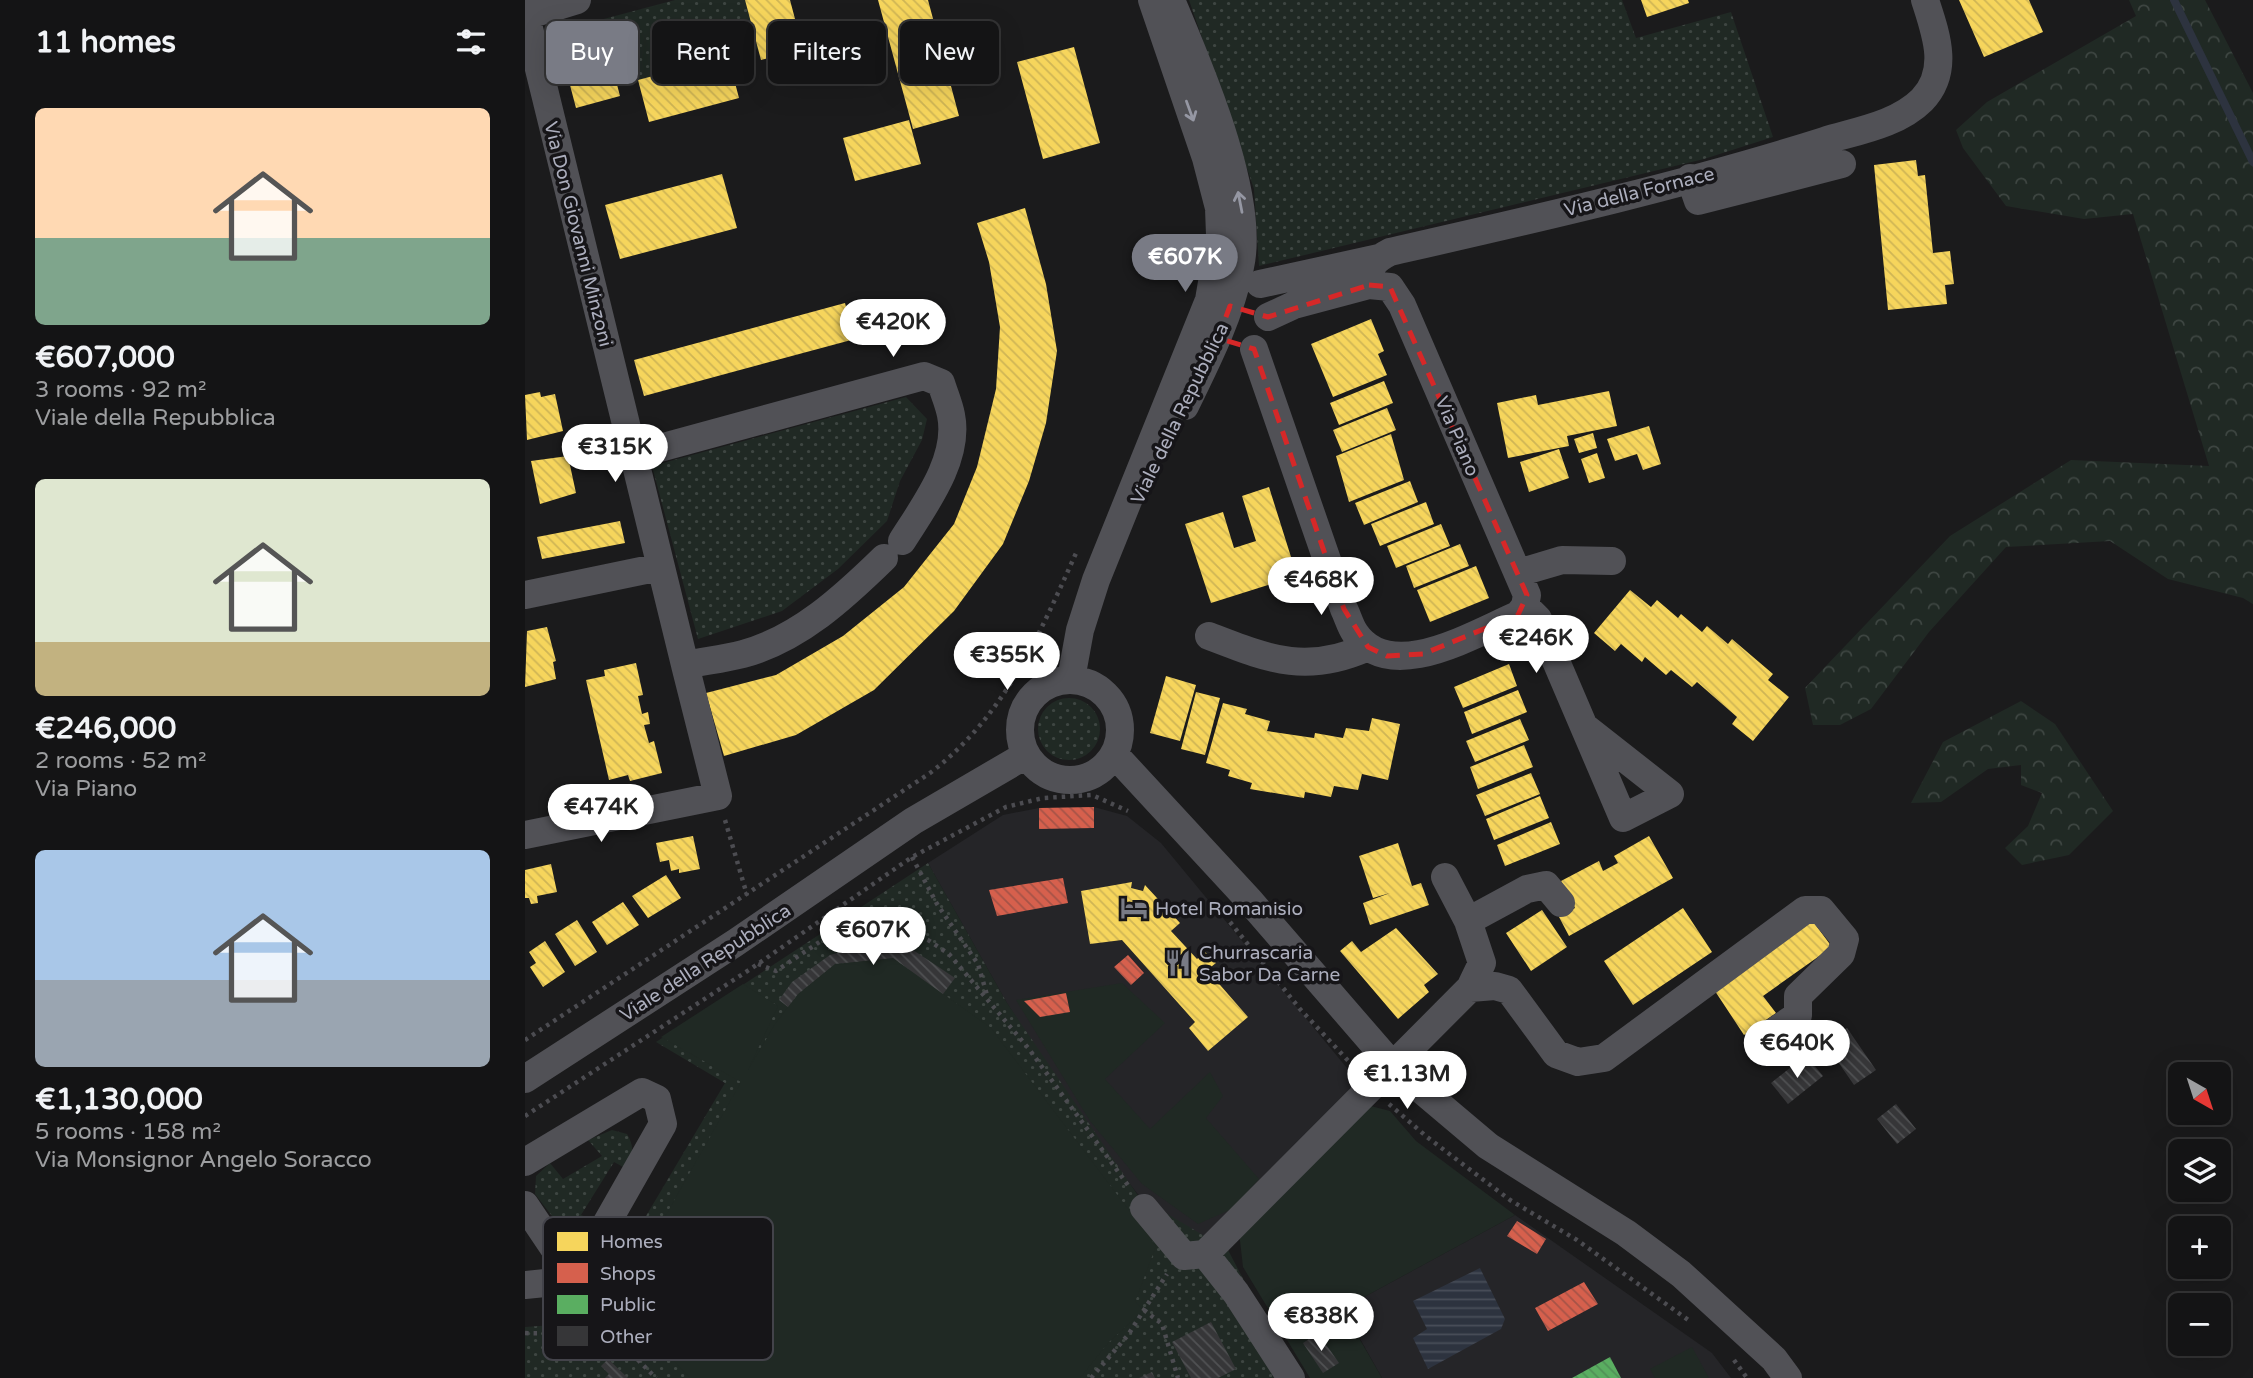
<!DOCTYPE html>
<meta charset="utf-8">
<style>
:root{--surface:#141415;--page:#212122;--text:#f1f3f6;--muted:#9d9ea0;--line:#333334;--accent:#797b85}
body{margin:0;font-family:"Varela Round",sans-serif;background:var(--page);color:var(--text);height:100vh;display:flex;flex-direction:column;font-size:26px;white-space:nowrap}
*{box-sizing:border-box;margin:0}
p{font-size:23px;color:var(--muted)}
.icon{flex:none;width:38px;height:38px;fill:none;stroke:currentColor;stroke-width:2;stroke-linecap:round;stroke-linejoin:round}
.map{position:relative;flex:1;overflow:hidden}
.side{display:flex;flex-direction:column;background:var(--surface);width:525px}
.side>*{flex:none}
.guide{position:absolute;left:21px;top:21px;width:665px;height:63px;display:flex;gap:14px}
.needle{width:46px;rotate:141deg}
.tools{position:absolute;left:1643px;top:1062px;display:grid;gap:14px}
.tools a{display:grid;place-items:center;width:63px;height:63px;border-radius:10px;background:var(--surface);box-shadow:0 7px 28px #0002,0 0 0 2px var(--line);font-size:35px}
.price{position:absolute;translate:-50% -60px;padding:0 16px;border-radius:24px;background:#fff;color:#222;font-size:23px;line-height:46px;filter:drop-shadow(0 2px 4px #0008)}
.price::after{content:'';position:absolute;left:50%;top:42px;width:21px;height:16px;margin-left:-10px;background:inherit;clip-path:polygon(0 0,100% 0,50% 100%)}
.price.current{background:var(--accent);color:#fff}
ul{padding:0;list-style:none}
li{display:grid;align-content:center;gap:14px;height:371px;padding:0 35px}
li span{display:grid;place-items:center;height:217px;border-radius:10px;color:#555}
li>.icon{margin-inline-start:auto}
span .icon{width:126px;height:126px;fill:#fffc;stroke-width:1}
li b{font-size:30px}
h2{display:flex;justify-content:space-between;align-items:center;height:84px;padding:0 35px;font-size:30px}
.pill{padding:0 24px;border-radius:10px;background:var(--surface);box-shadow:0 7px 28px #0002,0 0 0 2px var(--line);font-size:24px;line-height:63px}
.pill.current{background:var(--accent);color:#fff}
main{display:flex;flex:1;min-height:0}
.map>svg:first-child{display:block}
.built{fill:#252528}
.grass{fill:url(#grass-dots)}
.forest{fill:url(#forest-crowns)}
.park{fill:#202924}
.water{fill:url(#water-rules)}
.homes{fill:url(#homes-back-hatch)}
.shops{fill:url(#shops-back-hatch)}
.public{fill:url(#public-back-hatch)}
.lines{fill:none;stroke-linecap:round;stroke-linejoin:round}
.stream{stroke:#2d333f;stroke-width:8}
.building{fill:url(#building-back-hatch)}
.path{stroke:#4c4c51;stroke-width:4.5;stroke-dasharray:3.5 5;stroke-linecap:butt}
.minor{stroke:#515156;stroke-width:28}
.oneway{stroke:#9597a3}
.marked{fill:none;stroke:#d62828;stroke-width:5;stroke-dasharray:14 9;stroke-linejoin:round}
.labels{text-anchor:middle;stroke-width:7;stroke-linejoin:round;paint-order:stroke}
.street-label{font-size:19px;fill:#acaebd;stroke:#161518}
.poi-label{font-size:19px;fill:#acaebd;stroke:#161518;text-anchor:start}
.key{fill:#161518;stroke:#43434a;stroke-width:2}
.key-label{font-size:19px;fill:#acaebd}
</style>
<main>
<section class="side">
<h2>11 homes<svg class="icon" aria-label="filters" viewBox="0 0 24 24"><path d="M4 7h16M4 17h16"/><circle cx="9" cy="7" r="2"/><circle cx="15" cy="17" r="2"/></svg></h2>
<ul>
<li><span style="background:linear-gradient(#ffd9b3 60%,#7fa58c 0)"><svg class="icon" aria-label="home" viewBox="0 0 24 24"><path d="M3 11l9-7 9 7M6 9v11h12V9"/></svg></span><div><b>€607,000</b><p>3 rooms · 92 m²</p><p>Viale della Repubblica</p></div></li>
<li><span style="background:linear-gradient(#dfe7d0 75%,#c2b280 0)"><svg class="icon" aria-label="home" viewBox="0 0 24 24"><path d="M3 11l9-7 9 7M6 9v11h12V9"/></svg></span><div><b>€246,000</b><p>2 rooms · 52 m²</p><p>Via Piano</p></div></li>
<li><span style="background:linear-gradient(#a9c7e8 60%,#9aa5b1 0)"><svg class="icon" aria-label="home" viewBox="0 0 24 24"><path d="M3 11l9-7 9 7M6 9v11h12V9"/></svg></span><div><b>€1,130,000</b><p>5 rooms · 158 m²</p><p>Via Monsignor Angelo Soracco</p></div></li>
</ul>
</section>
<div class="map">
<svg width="1728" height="1378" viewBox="0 0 1728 1378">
<defs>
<pattern id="grass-dots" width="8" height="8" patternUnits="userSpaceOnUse" patternTransform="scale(1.75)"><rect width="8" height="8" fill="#202924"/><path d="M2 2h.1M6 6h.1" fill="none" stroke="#3e4642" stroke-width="1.8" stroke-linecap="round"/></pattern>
<pattern id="forest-crowns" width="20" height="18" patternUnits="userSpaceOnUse" patternTransform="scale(1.75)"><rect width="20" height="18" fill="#202924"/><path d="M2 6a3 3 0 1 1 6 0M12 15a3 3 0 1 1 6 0" fill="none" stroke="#3e4642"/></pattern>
<pattern id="water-rules" width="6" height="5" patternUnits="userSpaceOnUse" patternTransform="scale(1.75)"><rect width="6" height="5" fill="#2d333f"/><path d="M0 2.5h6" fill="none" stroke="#494e59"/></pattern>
<pattern id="homes-back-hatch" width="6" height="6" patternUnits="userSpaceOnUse" patternTransform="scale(1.75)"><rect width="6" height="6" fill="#f6d55c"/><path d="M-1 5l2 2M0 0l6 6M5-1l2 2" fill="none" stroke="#cfb555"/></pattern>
<pattern id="shops-back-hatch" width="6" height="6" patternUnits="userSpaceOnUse" patternTransform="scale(1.75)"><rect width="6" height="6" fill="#d6604d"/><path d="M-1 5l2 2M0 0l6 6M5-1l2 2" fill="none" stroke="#a55347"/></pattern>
<pattern id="public-back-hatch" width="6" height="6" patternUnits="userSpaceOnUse" patternTransform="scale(1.75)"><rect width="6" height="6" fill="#5aae61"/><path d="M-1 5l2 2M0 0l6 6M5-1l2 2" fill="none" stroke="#509057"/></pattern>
<pattern id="building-back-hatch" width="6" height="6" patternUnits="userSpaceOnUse" patternTransform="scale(1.75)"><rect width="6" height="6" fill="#363638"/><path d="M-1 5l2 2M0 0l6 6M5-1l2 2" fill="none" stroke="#505153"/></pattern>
</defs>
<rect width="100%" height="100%" fill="#1b1b1c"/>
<path class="built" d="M 569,807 L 602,816 L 636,843 L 836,1085 L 672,1243 L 615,1197 L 567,1135 L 482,1003 L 403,863 L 478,815 L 514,808 Z
M 990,1215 L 1187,1353 L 1206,1378 L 857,1378 L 834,1337 L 830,1302 Z"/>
<path class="grass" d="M 150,0 L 220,0 L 233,49 L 93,86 L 75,20 Z
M 664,0 L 1097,0 L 1111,38 L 1206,12 L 1248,137 L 1179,159 L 734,266 L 729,189 Z
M 381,397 L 402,419 L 397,440 L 375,481 L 362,521 L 313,569 L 257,611 L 173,639 L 127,466 Z
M513 729a31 31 0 1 1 62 0a31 31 0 1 1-62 0Z
M 403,863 L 482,1003 L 614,1197 L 703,1250 L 770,1378 L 0,1378 L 0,1327 L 28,1325 L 22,1303 L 45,1296 L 71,1270 L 86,1275 L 200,1083 L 131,1042 Z
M 87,1130 L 102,1134 C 110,1148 108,1154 100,1168 L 89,1162 L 56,1215 L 69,1220 L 51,1233 L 40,1233 L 10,1194 L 11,1176 L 25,1163 L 38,1179 L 77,1156 L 63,1140 Z"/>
<path class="forest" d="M 1604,0 L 1680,0 L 1728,93 L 1728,604 L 1718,598 L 1643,579 L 1585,541 L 1481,547 L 1404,632 L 1346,709 L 1315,725 L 1288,725 L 1280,688 L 1425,536 L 1546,460 L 1684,466 L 1608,214 L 1559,219 L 1481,206 L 1438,148 L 1431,130 L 1462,102 L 1611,16 Z
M 1496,701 L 1530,724 L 1588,811 L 1544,855 L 1497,865 L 1480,848 L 1503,826 L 1517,793 L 1496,785 L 1496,765 L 1463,769 L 1416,802 L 1386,803 L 1418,742 Z"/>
<path class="park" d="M 368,958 L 466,1028 L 631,1246 L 610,1302 L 619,1310 L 583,1343 L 555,1378 L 165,1378 L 110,1319 L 98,1291 L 216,1082 L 136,1037 L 218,984 L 253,1006 L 223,1070 L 250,1024 L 273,994 L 310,964 Z
M 597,983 L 640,1023 L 580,1079 L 625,1129 L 685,1072 L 698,1096 L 681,1118 L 734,1179 L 707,1209 L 673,1224 L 617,1184 L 565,1121 L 491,1000 Z
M 838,1104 L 865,1111 L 891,1141 L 990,1215 L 830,1302 L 846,1330 L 834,1338 L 857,1378 L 785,1378 L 718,1267 L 714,1232 Z
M 1167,1347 L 1184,1378 L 1130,1378 L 1125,1369 Z"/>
<path class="water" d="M 955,1268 L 980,1319 L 976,1329 L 903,1369 L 888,1338 L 902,1329 L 888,1301 Z"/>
<path class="homes" d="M 220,0 L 265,0 L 278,49 L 236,60 Z
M 353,0 L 403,0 L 434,116 L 388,129 Z
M 1116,0 L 1163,0 L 1164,3 L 1122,17 Z
M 1434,0 L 1504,0 L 1518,32 L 1459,57 Z
M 75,20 L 95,96 L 51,108 L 31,32 Z
M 549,47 L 575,143 L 518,159 L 492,62 Z
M 203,56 L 214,98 L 124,122 L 113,80 Z
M 384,120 L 396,164 L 330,181 L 318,138 Z
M 1391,160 L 1393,176 L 1400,175 L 1408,253 L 1425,251 L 1429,284 L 1420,285 L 1422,304 L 1363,310 L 1349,165 Z
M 197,174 L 212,228 L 95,259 L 80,205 Z
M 500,208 L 521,284 L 532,351 L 521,423 L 504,481 L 478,544 L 429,611 L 349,690 L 271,735 L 199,756 L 181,693 L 251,675 L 318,636 L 379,587 L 429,524 L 452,467 L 471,389 L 475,327 L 464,262 L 452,223 Z
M 320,303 L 330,339 L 119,396 L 109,360 Z
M 846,319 L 859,351 L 853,354 L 862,375 L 808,397 L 786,344 Z
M 859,381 L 868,403 L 814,425 L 805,403 Z
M 1084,391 L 1092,426 L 1042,436 L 1044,446 L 983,458 L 972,403 L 1011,395 L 1013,405 Z
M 15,392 L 16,397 L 30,394 L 38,431 L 2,440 L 0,395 Z
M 862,408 L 871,430 L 817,452 L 808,430 Z
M 1124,426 L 1136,464 L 1118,470 L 1112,454 L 1090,461 L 1082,439 Z
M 1068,433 L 1072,448 L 1054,453 L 1049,439 Z
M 866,434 L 879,480 L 824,502 L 811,456 Z
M 1034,449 L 1044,478 L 1004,492 L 995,462 Z
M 1072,453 L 1080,478 L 1064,483 L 1056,459 Z
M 43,456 L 51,493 L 15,504 L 6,461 Z
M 885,481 L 893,502 L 839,525 L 830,503 Z
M 744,487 L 772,576 L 686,603 L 660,524 L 698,512 L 709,548 L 731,541 L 717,496 Z
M 901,502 L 909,524 L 855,546 L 846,524 Z
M 95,521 L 100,543 L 17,559 L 12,537 Z
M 916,524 L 925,546 L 871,568 L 862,546 Z
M 935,544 L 944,566 L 889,588 L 881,566 Z
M 951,566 L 964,598 L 905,622 L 892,590 Z
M 1105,590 L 1126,607 L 1132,600 L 1153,618 L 1156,614 L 1177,632 L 1182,626 L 1203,644 L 1207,639 L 1248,674 L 1243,680 L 1264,697 L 1228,741 L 1207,724 L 1212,717 L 1172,682 L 1167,687 L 1146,670 L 1141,675 L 1120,657 L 1117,662 L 1096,644 L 1090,651 L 1069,633 Z
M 22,627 L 31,661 L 28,662 L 31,679 L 0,687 L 2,631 Z
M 111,663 L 118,695 L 113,696 L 117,714 L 123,712 L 125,724 L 119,725 L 124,743 L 129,741 L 137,773 L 105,781 L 103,775 L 84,780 L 61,680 L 80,676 L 79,670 Z
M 984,664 L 992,686 L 938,708 L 929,687 Z
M 641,676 L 671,685 L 655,741 L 625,733 Z
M 993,690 L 1002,712 L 947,734 L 939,712 Z
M 671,692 L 695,698 L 680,755 L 656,749 Z
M 698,703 L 722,709 L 720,714 L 745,721 L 742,731 L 789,738 L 790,733 L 818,738 L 821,728 L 844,731 L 847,718 L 875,724 L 863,780 L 837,774 L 833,790 L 809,786 L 806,797 L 780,792 L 779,798 L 725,789 L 727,783 L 703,776 L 705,770 L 681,763 Z
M 995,719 L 1004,740 L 950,762 L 941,741 Z
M 999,745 L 1008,767 L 953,789 L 945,767 Z
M 1006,773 L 1015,794 L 960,816 L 951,795 Z
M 1015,796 L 1024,818 L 969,840 L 961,819 Z
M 1026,822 L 1035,844 L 980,866 L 972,845 Z
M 168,836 L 175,869 L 154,873 L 154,869 L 146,871 L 144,860 L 135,862 L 131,843 Z
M 1124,836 L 1148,878 L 1044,936 L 1034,917 L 1050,908 L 1036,881 L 1074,861 L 1078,871 L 1093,863 L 1089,856 Z
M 873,843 L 887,886 L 896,883 L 904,905 L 845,925 L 838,903 L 865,893 L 848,898 L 834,856 Z
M 26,864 L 32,892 L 12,896 L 13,903 L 6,904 L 4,898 L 0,898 L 0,870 Z
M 141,875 L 156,898 L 123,918 L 107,896 Z
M 607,882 L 606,888 L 618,891 L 620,885 L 655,923 L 646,931 L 672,959 L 680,952 L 691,963 L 682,970 L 723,1017 L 683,1051 L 664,1028 L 670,1022 L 597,940 L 565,944 L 556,891 Z
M 98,902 L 114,925 L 82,945 L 67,922 Z
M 1158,908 L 1187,952 L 1108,1005 L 1079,961 Z
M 1017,910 L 1042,947 L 1006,971 L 981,933 Z
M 1284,916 L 1307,947 L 1238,996 L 1251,1013 L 1219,1035 L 1186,985 Z
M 52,920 L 72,952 L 50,966 L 30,934 Z
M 871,928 L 913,974 L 899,985 L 904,992 L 873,1019 L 815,951 L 827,941 L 836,952 Z
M 20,941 L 40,972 L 18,987 L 5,967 L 11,963 L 4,952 Z"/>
<path class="shops" d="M 569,807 L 569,828 L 514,829 L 514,808 Z
M 538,878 L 543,903 L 472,916 L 464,890 Z
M 603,955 L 619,973 L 606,985 L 589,967 Z
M 541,993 L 545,1012 L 515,1017 L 499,1001 Z
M 992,1221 L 1021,1239 L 1012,1254 L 982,1236 Z
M 1059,1282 L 1073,1304 L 1023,1331 L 1010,1308 Z"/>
<path class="public" d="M 1085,1357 L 1096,1378 L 1047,1378 Z"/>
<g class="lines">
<path class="stream" d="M 1649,0 L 1728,162"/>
</g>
<path class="building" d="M 352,942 L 388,950 L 430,978 L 418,994 L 368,958 L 310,964 L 273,994 L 263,1007 L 254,1000 L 267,982 L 305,955 Z
M 1322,1028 L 1351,1070 L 1329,1085 L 1300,1043 Z
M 1281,1055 L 1298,1076 L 1263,1104 L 1246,1083 Z
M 1371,1104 L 1391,1129 L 1372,1144 L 1352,1119 Z
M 686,1322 L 711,1369 L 693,1378 L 666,1378 L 647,1342 Z
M 793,1333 L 814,1363 L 798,1373 L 778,1343 Z
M 83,1359 L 103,1378 L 80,1378 L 84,1374 L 76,1366 Z
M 627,1372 L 630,1378 L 614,1378 Z"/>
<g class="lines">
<path class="path" d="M 200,820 L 222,895
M 387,857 L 412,904 L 453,964 L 462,995
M 705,922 L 775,1009 L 829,1067
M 233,964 L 251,971 L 302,937 L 337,924 L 364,923 L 403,940 L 424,954 L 504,1049 L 605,1188
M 0,1040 L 405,773 C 480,716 514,635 552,551
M 864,1104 L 902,1137 L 985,1200 L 1052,1240 L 1166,1322
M 0,1116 L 227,968 L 387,857 L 464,816 L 481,807 L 518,798 L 567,795 L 603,811
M 70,1307 L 103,1350 L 131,1378
M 619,1310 L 637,1324 L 653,1378
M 0,1333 C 30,1335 49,1327 74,1313
M 1209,1360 L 1222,1378
M 566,1378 L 603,1335 L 642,1274"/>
<path class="minor" d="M 646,0 C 674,67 731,196 715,267 C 705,316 682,361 660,406
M 0,12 L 160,665 C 179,661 199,659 218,654 C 274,639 319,597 359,558
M 0,16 L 52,0
M 1165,178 L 1173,201 L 1317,164
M 735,284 L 854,258
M 844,285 L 865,287 L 877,305 L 1002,595 L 1000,606 L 1013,619 L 1098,818 L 1145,794 L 1061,728
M 743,317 L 769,305 L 844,285 C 843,267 849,260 865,252 C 1010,219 1157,186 1299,141 C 1331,131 1372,125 1397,100 C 1425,71 1411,34 1400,0
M 729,349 L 819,609 C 823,617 825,626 830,633 C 865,686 950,633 993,615 L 1000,606
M 109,455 L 399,376 L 416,383 C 419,393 424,404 426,415 C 435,459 399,506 377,541
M 993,573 L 1037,560 L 1087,561
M 0,595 L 135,567
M 684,636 C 744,659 781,675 843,647
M 546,679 L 555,630 L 571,580 L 684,300 L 695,235 L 694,208 L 681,158 L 627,0
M495 730a50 50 0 1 1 100 0a50 50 0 1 1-100 0Z
M 590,755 L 724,900 L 867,1065 L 963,1146 L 1101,1233 L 1156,1274 L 1249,1359 L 1263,1378
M 0,835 L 193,796 L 160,665
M 943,921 L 1002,889 L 1021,885 L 1036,903
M 945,988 L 970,986 L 984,990 L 1031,1054 L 1053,1062 L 1079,1058 L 1280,910 L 1296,910 L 1320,939 L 1316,954 L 1273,996 L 1273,1015 L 1237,1040
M 0,1079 L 210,943 L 388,821 L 501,755
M 0,1162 L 117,1092 L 132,1099 L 138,1124 L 59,1263 L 30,1282 L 0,1285
M 0,1205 L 55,1287
M 619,1208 L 659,1256 L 680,1254 L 711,1293 L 766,1378
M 680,1254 L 945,988 L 957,963 L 943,921 L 920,877"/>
</g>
<defs><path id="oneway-shaft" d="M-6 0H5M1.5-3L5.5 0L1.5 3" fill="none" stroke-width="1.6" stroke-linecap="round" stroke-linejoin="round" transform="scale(1.75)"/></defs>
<g class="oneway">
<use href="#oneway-shaft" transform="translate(665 111) rotate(70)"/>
<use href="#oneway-shaft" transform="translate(715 202) rotate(-101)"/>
</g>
<path class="marked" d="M 844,285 L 865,287 L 1002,595 L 993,615 L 898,654 L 862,656 L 843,647 L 819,609 L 729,349 L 693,338 L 705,306 L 743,317 Z"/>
<defs>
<symbol id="hotel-bare" viewBox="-9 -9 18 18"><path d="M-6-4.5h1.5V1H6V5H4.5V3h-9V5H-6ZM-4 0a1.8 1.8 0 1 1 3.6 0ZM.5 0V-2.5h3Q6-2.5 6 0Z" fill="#797b85" stroke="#161518" stroke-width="2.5" paint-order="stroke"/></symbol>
<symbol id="restaurant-bare" viewBox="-9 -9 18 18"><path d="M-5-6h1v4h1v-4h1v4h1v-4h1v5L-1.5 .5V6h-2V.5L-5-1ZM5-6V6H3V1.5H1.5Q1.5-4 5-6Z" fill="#797b85" stroke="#161518" stroke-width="2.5" paint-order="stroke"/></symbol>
</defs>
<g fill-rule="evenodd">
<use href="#hotel-bare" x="590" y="889" width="38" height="38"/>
<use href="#restaurant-bare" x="634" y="944" width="38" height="38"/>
</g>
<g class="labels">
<g class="street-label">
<text transform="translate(1114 191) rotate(-14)" y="7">Via della Fornace</text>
<text transform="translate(54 234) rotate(76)" y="7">Via Don Giovanni Minzoni</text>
<text transform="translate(654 413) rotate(-64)" y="7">Viale della Repubblica</text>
<text transform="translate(933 436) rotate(67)" y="7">Via Piano</text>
<text transform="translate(180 962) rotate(-33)" y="7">Viale della Repubblica</text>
</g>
<g class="poi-label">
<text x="630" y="915">Hotel Romanisio</text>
<text x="674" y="959">Churrascaria<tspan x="674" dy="22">Sabor Da Carne</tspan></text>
</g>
</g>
<rect x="18" y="1217" width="230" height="143" rx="10" class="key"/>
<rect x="32" y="1232" width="31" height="19" fill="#f6d55c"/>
<rect x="32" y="1263" width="31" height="20" fill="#d6604d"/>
<rect x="32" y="1295" width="31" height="19" fill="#5aae61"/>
<rect x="32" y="1326" width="31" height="20" fill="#363638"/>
<g class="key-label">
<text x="75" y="1248">Homes</text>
<text x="75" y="1280">Shops</text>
<text x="75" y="1311">Public</text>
<text x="75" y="1343">Other</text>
</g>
</svg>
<div class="tools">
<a><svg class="needle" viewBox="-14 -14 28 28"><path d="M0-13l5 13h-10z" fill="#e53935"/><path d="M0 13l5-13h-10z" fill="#9d9ea0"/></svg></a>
<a><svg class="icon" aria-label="layers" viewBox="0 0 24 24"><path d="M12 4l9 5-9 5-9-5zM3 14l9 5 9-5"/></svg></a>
<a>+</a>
<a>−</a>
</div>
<b class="price current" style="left:660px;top:294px">€607K</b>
<b class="price" style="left:368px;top:359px">€420K</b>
<b class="price" style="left:90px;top:484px">€315K</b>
<b class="price" style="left:796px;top:617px">€468K</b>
<b class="price" style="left:1011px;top:675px">€246K</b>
<b class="price" style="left:482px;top:692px">€355K</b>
<b class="price" style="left:76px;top:844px">€474K</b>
<b class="price" style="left:348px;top:967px">€607K</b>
<b class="price" style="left:1272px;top:1080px">€640K</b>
<b class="price" style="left:882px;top:1111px">€1.13M</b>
<b class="price" style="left:796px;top:1353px">€838K</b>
<div class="guide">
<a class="pill current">Buy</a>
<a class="pill">Rent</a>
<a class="pill">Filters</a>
<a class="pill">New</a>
</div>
</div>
</main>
